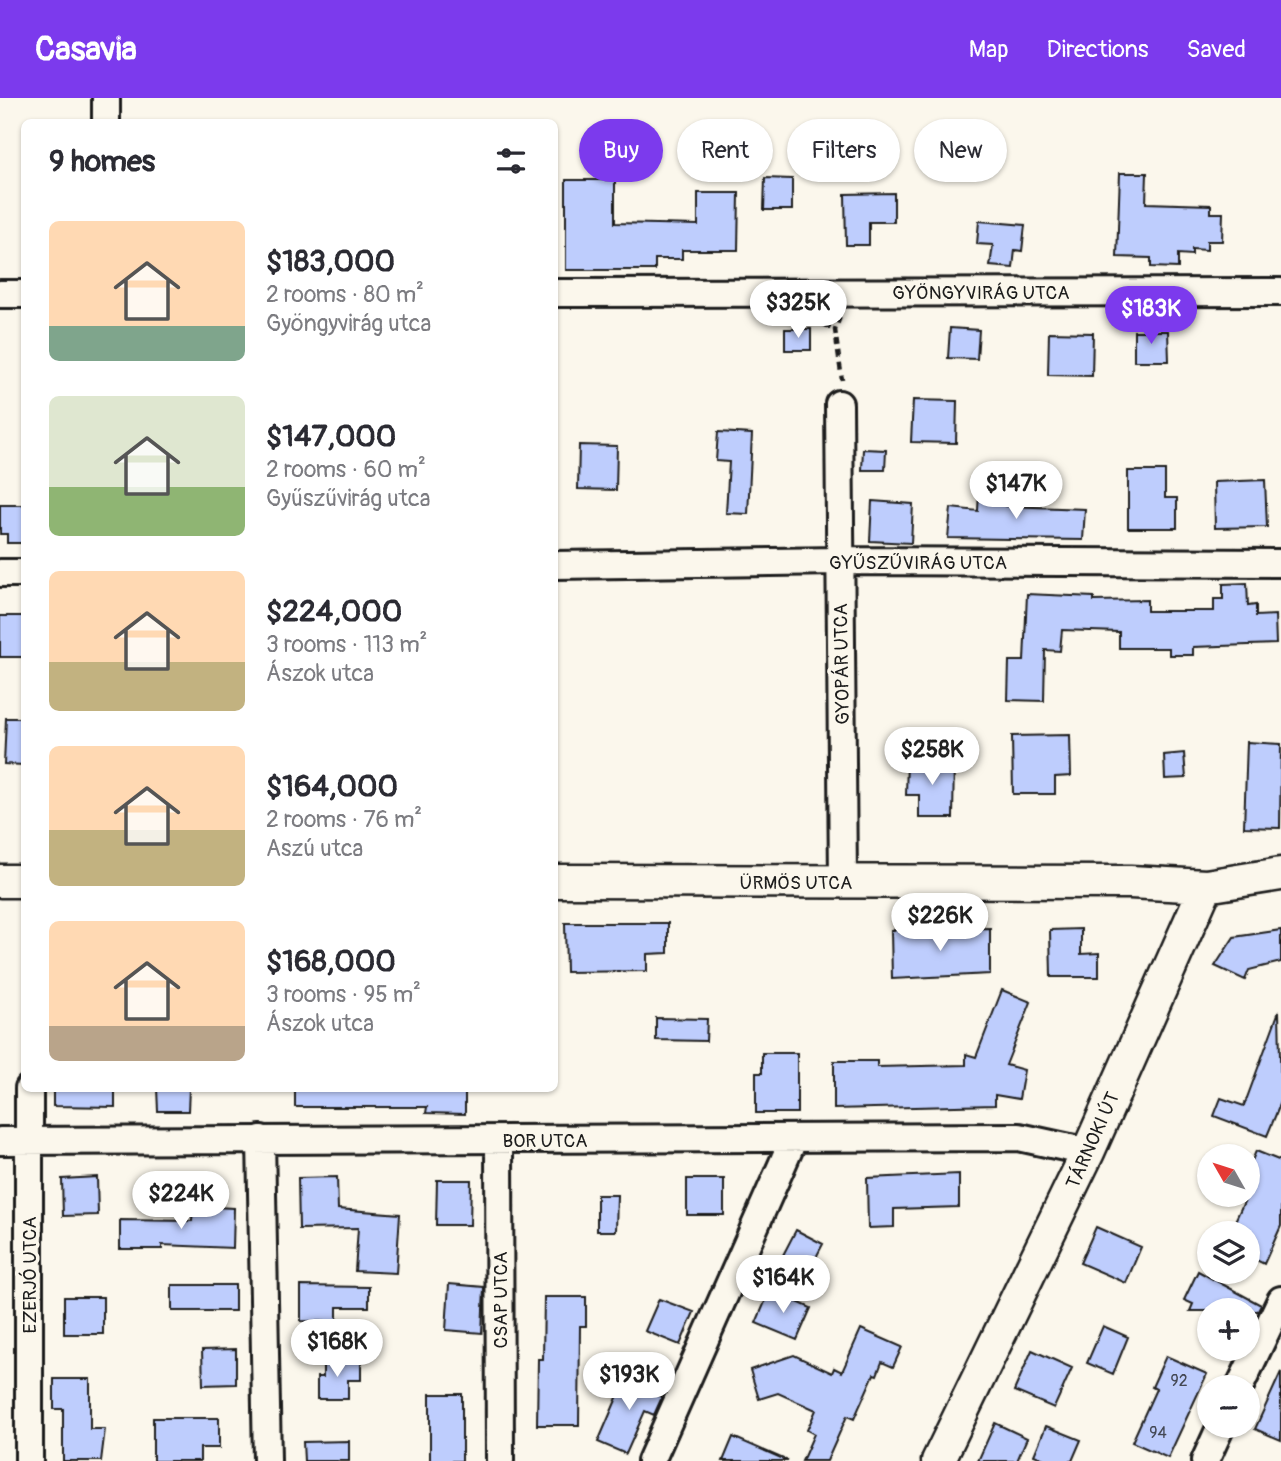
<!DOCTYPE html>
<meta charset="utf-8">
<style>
:root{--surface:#fff;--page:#f2f2f3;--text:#2b2b33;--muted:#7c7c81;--accent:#7c3aed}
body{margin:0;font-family:Pangolin,sans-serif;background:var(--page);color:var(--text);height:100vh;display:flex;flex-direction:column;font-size:26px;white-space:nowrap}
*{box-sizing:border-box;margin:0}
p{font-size:23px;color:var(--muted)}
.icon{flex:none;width:38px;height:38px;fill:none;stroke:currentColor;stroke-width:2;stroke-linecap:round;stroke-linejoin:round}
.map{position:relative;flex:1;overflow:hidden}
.sheet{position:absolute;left:21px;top:21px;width:537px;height:973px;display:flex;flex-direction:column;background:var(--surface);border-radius:10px;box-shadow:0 2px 5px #0004}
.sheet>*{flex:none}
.banner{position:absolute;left:579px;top:21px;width:597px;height:63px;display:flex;gap:14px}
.needle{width:46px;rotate:309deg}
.fabs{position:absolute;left:1197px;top:1046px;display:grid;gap:14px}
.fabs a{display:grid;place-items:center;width:63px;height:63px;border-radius:50%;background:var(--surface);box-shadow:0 2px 5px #0004;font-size:35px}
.price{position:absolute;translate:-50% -60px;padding:0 16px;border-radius:24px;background:#fff;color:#222;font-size:23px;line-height:46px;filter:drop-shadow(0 2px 4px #0008)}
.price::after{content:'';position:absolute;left:50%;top:42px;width:21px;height:16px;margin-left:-10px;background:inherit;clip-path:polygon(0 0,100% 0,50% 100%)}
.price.active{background:var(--accent);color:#fff}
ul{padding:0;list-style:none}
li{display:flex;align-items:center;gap:21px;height:175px;padding:0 28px}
li span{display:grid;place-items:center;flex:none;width:196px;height:140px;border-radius:10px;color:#555}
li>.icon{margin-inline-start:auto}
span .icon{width:84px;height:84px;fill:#fffc;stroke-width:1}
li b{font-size:30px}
h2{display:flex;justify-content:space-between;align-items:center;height:84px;padding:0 28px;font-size:30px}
.tag{padding:0 24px;border-radius:32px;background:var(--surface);box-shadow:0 2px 5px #0004;font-size:24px;line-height:63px}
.tag.active{background:var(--accent);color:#fff}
header{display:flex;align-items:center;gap:42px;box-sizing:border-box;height:98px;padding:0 35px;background:var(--accent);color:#fff}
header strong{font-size:33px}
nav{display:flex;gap:38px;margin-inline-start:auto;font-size:24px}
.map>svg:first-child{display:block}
.building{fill:#becdfd;stroke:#1c1c1c;stroke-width:2}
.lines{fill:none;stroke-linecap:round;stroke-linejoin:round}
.minor-casing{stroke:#1c1c1c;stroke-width:32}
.tertiary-casing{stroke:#1c1c1c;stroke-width:37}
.path{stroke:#1c1c1c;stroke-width:4.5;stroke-dasharray:7 5;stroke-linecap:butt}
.minor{stroke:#fbf7ec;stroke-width:26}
.tertiary{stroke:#fbf7ec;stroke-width:32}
.labels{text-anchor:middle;stroke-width:7;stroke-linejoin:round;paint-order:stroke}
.number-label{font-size:16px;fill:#444854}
.street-label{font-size:19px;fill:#1c1c1c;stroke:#fbf7ec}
</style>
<header>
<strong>Casavia</strong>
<nav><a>Map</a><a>Directions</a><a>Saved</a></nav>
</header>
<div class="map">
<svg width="1281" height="1363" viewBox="0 0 1281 1363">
<rect width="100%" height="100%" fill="#fbf7ec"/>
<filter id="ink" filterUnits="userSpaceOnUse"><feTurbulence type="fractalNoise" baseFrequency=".0143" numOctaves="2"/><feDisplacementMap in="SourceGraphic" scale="14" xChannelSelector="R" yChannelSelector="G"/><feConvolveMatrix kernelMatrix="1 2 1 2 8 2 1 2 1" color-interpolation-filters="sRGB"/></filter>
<g filter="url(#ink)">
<path class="building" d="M 1120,75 L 1147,75 L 1146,105 L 1211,107 L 1211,115 L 1223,115 L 1222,143 L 1207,143 L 1207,152 L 1192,151 L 1192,157 L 1178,156 L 1178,170 L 1151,169 L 1151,160 L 1117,159 Z
M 765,80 L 792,81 L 792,112 L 764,112 Z
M 566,82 L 615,82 L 615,125 L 698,127 L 698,95 L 739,95 L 738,152 L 682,152 L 682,161 L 655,161 L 655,172 L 566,172 Z
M 894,95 L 894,124 L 869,124 L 869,147 L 846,147 L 845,96 Z
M 979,123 L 1025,127 L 1022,153 L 1015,152 L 1013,170 L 990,168 L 993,147 L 977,146 Z
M 950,230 L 979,232 L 977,261 L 948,260 Z
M 785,231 L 811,231 L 811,252 L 785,252 Z
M 1134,233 L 1168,233 L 1169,263 L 1134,263 Z
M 1049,234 L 1093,235 L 1092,278 L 1048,277 Z
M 913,302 L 957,303 L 956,345 L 911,344 Z
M 718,334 L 752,336 L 748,416 L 726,415 L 729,364 L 716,363 Z
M 579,347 L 617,348 L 616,392 L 578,391 Z
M 863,351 L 886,352 L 885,372 L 862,372 Z
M 1128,373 L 1165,373 L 1165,400 L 1177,400 L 1177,430 L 1128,430 Z
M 1265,382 L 1267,429 L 1215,430 L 1214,384 Z
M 979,394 L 1006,396 L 1006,408 L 1085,411 L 1083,442 L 948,440 L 951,410 L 978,413 Z
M 872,403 L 913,406 L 911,445 L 870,443 Z
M 0,407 L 24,407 L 24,445 L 7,445 L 7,436 L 0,436 Z
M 1247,485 L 1248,508 L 1256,507 L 1256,518 L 1275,517 L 1276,546 L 1193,549 L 1193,557 L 1169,557 L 1169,550 L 1119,550 L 1119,534 L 1062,532 L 1060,553 L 1045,552 L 1044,603 L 1008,602 L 1009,563 L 1024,563 L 1027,496 L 1094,499 L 1094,503 L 1147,502 L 1147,513 L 1214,513 L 1214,501 L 1223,501 L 1223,486 Z
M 0,518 L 24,518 L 24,559 L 0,559 Z
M 6,620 L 24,620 L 24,667 L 4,666 Z
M 1070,637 L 1071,678 L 1055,679 L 1055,696 L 1013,696 L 1012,638 Z
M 1247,644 L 1281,646 L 1280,730 L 1244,729 Z
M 1184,655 L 1186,680 L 1165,681 L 1164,657 Z
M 907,663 L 954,663 L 953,720 L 919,720 L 919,697 L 906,697 Z
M 565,825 L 668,825 L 668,855 L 647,856 L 647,873 L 566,874 Z
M 990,830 L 990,876 L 892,881 L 891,832 Z
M 1081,831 L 1081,856 L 1099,855 L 1099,879 L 1051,879 L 1050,832 Z
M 1281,832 L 1281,864 L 1249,872 L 1245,882 L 1215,868 L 1234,839 Z
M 1002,892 L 1031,904 L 1006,967 L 1024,972 L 1019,1001 L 995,997 L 995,1007 L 834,1011 L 834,963 L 877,963 L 877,969 L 966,967 L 966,956 L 976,959 Z
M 1279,913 L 1281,1004 L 1267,1038 L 1214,1018 L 1221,1000 L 1244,1008 Z
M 656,920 L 707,921 L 706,943 L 656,942 Z
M 762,955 L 797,955 L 797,1015 L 756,1015 L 756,975 L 762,975 Z
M 53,990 L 115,990 L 115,1009 L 53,1008 Z
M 157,990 L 189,990 L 188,1013 L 158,1013 Z
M 295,990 L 465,990 L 465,1016 L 426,1015 L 427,1009 L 295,1009 Z
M 1256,1053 L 1281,1063 L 1281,1128 L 1264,1166 L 1248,1158 L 1248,1136 L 1229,1136 L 1255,1080 L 1248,1077 L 1248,1072 Z
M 959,1076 L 959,1109 L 894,1111 L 894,1129 L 868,1130 L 867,1080 Z
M 97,1079 L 98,1117 L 63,1118 L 62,1081 Z
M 337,1079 L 338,1111 L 400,1116 L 396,1175 L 355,1173 L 358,1130 L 299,1131 L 298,1080 Z
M 687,1081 L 724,1081 L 724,1117 L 687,1117 Z
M 437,1082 L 471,1082 L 470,1127 L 436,1127 Z
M 597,1097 L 617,1097 L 616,1133 L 597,1133 Z
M 193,1108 L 234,1110 L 233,1150 L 162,1147 L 162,1151 L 120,1151 L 120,1122 L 192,1123 Z
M 1096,1129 L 1141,1149 L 1126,1185 L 1080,1165 Z
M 796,1132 L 823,1146 L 810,1171 L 783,1157 Z
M 1198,1173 L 1261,1207 L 1258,1213 L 1190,1213 L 1193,1206 L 1184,1202 Z
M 449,1186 L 484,1189 L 482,1235 L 446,1232 Z
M 172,1187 L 235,1187 L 235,1213 L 172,1213 Z
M 301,1188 L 369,1189 L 369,1209 L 337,1209 L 337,1224 L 301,1223 Z
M 770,1192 L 811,1210 L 797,1242 L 756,1225 Z
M 64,1199 L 103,1199 L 103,1236 L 64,1236 Z
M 544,1199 L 586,1199 L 586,1228 L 580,1228 L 579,1327 L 537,1327 L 538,1261 L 543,1261 Z
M 659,1201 L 694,1214 L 680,1247 L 645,1233 Z
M 1103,1228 L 1128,1239 L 1113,1276 L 1087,1265 Z
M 861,1231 L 902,1249 L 893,1269 L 882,1264 L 877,1277 L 874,1276 L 854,1321 L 847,1318 L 827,1363 L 802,1363 L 814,1336 L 807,1332 L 816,1312 L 778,1295 L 759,1301 L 750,1272 L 794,1257 L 832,1275 L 834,1270 L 842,1274 Z
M 236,1251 L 236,1286 L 203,1287 L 202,1252 Z
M 1032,1252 L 1072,1270 L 1054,1310 L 1014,1293 Z
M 1166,1258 L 1207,1276 L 1168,1360 L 1132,1344 L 1156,1291 L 1152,1289 Z
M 323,1263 L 361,1263 L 361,1282 L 348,1282 L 348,1301 L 317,1301 L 317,1279 L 323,1279 Z
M 628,1274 L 658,1287 L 654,1296 L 662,1299 L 654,1317 L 645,1313 L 626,1356 L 598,1344 Z
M 1281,1274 L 1281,1342 L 1255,1331 Z
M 54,1281 L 90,1281 L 90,1331 L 105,1331 L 101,1363 L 63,1363 L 63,1311 L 54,1311 Z
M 430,1296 L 462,1296 L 462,1363 L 430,1363 Z
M 153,1320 L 219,1320 L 219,1350 L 200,1350 L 200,1363 L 153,1363 Z
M 995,1325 L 1027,1340 L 1017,1363 L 978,1363 Z
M 1046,1328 L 1081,1342 L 1072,1363 L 1049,1363 L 1034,1357 Z
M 733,1339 L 788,1363 L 723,1363 Z
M 349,1343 L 349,1363 L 304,1363 L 303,1344 Z"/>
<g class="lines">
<defs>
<path id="minor" d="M 106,0 L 106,24
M 555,195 L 1281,194
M 0,196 L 24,196
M 839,306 L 843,784
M 555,467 L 839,463 L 1281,465
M 0,475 L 24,475
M 261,1041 L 267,1363
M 499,1042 L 500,1363
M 0,1043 L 1019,1039 L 1088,1054
M 1239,1290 L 1281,1202
M 29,1363 L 29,990
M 651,1363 L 794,1040
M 1205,1363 L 1221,1328"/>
<path id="tertiary" d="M 0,783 L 24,783
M 555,783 L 1130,784 L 1206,788 L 1281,776
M 938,1363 L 1088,1054 L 1206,788"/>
</defs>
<use href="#minor" class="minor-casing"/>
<use href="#tertiary" class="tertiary-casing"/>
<path class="path" d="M 817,219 L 817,223 L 835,232
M 840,219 L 835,232 L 842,282"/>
<use href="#minor" class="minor"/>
<use href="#tertiary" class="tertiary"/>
</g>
</g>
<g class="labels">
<g class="number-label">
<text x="1179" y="1288">92</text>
<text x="1158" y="1340">94</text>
</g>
<g class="street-label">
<text x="981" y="201">GYÖNGYVIRÁG UTCA</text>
<text x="918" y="471">GYŰSZŰVIRÁG UTCA</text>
<text transform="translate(841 566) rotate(-91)" y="7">GYOPÁR UTCA</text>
<text x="796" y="791">ÜRMÖS UTCA</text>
<text x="545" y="1049">BOR UTCA</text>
<text transform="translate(1092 1042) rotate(-66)" y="7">TÁRNOKI ÚT</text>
<text transform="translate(29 1177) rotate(-90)" y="7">EZERJÓ UTCA</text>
<text transform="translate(500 1202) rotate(-90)" y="7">CSAP UTCA</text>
</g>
</g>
</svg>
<div class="fabs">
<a><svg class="needle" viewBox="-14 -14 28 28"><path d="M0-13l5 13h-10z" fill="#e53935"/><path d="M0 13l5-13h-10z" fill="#7c7c81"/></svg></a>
<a><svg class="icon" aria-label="layers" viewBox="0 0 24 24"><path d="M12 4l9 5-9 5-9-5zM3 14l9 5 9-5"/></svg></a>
<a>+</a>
<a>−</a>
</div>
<b class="price" style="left:798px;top:242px">$325K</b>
<b class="price active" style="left:1151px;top:248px">$183K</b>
<b class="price" style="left:1016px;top:423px">$147K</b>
<b class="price" style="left:932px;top:689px">$258K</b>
<b class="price" style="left:940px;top:855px">$226K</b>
<b class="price" style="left:181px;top:1133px">$224K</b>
<b class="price" style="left:783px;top:1217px">$164K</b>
<b class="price" style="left:337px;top:1281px">$168K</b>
<b class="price" style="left:629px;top:1314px">$193K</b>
<div class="banner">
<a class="tag active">Buy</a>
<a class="tag">Rent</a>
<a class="tag">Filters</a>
<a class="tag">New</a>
</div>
<section class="sheet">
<h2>9 homes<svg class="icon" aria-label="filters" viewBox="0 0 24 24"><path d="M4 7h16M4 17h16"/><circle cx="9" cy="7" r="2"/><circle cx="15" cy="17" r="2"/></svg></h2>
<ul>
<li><span style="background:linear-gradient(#ffd9b3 75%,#7fa58c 0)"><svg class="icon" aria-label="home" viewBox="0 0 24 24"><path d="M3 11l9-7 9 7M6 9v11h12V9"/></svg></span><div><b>$183,000</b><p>2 rooms · 80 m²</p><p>Gyöngyvirág utca</p></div></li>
<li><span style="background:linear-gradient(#dfe7d0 65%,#8fb573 0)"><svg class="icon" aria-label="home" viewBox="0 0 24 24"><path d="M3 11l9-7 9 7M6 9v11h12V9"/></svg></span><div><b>$147,000</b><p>2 rooms · 60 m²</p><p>Gyűszűvirág utca</p></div></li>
<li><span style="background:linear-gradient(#ffd9b3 65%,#c2b280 0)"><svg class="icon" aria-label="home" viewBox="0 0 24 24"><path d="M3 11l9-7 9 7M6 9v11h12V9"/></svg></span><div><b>$224,000</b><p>3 rooms · 113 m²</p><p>Ászok utca</p></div></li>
<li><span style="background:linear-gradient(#ffd9b3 60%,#c2b280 0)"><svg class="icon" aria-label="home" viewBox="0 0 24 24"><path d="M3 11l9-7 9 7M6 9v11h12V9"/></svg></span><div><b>$164,000</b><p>2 rooms · 76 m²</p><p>Aszú utca</p></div></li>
<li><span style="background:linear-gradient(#ffd9b3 75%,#b9a48a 0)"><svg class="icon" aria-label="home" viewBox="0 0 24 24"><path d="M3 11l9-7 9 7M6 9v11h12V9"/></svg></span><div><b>$168,000</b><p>3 rooms · 95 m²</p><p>Ászok utca</p></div></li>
</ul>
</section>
</div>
